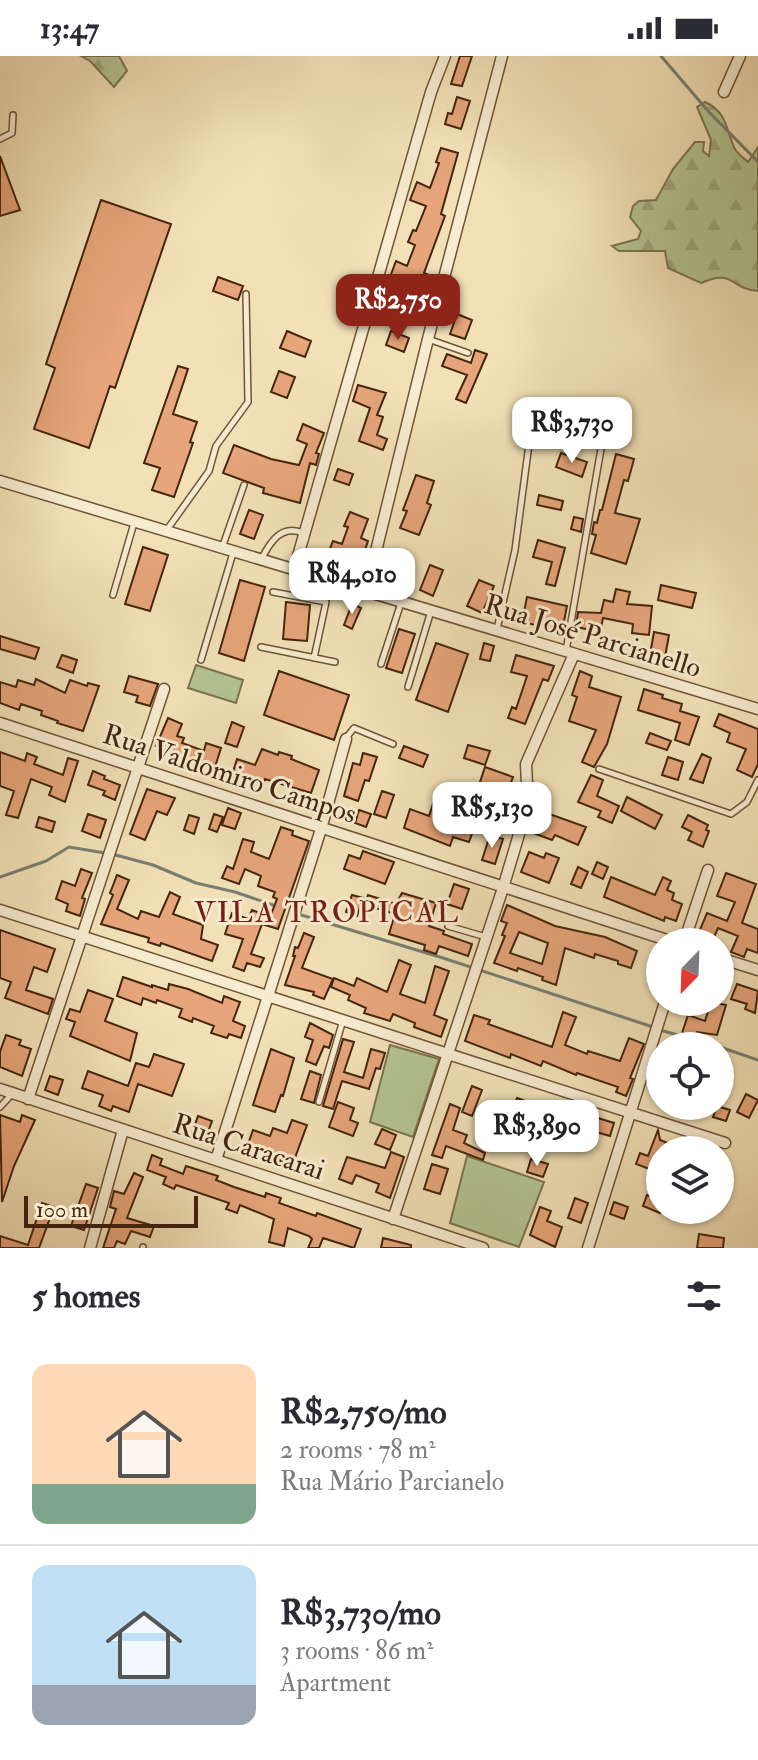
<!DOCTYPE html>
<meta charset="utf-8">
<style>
:root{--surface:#fff;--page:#f7f7f7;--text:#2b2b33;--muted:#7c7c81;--line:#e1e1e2;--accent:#8f2418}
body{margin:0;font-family:"IM FELL Double Pica",serif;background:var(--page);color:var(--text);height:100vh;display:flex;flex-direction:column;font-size:30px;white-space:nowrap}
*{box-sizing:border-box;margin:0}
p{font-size:26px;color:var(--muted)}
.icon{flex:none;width:44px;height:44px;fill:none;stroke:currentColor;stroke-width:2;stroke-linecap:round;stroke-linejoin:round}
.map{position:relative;height:1192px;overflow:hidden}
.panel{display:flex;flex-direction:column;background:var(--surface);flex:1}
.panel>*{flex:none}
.needle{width:52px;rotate:203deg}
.fabs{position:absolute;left:646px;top:872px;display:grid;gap:16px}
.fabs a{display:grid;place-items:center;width:88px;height:88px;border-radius:50%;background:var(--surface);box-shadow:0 2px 6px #0004;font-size:40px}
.scale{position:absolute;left:24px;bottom:20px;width:174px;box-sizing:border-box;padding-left:8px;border:4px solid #45250e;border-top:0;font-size:22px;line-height:28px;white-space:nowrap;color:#45250e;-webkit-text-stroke:6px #f7ecd0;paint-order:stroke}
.price{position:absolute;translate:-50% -68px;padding:0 18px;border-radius:16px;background:#fff;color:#222;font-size:26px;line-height:52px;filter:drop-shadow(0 2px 4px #0008)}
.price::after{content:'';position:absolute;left:50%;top:48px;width:24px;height:18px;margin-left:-12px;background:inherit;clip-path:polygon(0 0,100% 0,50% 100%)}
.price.on{background:var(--accent);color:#fff}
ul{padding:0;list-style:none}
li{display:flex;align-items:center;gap:24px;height:200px;padding:0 32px}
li+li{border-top:2px solid var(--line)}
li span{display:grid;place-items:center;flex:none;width:224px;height:160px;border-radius:16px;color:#555}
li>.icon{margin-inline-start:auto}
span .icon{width:96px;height:96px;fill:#fffc;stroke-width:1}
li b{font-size:34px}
h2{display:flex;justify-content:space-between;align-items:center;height:96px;padding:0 32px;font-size:34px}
.status{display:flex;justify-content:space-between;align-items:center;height:56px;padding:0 40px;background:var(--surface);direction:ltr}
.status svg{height:22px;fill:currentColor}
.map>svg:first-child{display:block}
.grass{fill:#b4c493;stroke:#7c7450;stroke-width:2}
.forest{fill:url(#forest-firs);stroke:#7c7450;stroke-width:2}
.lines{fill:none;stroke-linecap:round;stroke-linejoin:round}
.stream{stroke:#798072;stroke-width:3}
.building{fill:#e6a57a;stroke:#45250e;stroke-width:2;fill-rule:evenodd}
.service-casing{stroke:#705438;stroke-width:8}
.minor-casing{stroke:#705438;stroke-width:13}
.service{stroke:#f7ecd0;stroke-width:5}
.minor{stroke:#f7ecd0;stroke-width:10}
.labels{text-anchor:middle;stroke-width:6;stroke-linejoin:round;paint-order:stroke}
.street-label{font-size:28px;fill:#45250e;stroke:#f7ecd0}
.neighbourhood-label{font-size:30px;letter-spacing:2px;fill:#7a1f14;stroke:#f7ecd0}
</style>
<div class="status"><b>13:47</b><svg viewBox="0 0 49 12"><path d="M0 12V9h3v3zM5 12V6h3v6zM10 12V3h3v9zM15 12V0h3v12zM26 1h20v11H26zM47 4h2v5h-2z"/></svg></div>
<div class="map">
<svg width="758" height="1192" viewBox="0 0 758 1192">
<defs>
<pattern id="forest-firs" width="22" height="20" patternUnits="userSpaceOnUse" patternTransform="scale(2)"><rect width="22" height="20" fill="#b4c493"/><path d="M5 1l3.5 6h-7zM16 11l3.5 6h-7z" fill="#9ca87e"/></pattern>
</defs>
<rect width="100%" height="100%" fill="#f2e1b7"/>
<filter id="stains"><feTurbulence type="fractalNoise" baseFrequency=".0025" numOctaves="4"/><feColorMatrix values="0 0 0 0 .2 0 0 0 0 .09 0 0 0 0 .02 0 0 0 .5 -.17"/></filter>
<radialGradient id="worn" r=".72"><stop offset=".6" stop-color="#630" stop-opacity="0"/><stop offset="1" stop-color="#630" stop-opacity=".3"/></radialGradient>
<path class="grass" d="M 196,609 L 243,624 L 236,647 L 188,632 Z
M 390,989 L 439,1003 L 413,1081 L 370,1066 Z
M 467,1100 L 544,1126 L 519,1191 L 450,1167 Z"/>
<path class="forest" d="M 81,0 L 119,0 L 127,15 L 114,31 L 90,5 Z
M 705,46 C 727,56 726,73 734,91 C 736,97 743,101 748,106 L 758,91 L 758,235 C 729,233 735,212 701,227 L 668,212 L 665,195 L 619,195 L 612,190 L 638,183 L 641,175 L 630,161 L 633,150 L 639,145 L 656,144 L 673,113 L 695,86 L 704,86 L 703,95 L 709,100 L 711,84 L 697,51 Z"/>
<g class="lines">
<path class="stream" d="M 661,0 L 708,55 L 758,106
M 112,798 L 153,809 L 196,827 L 235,836 L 276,850
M 0,821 L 46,805 L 69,791 L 105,797
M 298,858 L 443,902 L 653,971
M 660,974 L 716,990
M 720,991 L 758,1004"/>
</g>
<path class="building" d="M 460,0 L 472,0 L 462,30 L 451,28 Z
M 457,41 L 470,45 L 461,73 L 445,68 L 448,57 L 452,58 Z
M 441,92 L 458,97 L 441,158 L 445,160 L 424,217 L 429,219 L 419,244 L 423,246 L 419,257 L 398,249 L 403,235 L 387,229 L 396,205 L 407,210 L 415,189 L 408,186 L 413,174 L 416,175 L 426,150 L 410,144 L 417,126 L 430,132 L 439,107 L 436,106 Z
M 0,100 L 20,154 L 0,160 Z
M 101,144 L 171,168 L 115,332 L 110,330 L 89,392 L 34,373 L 55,312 L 46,308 Z
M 218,221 L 243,230 L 238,244 L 213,235 Z
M 457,258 L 472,264 L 465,283 L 450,278 Z
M 287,275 L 311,285 L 305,301 L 280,292 Z
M 391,275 L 409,282 L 404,296 L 386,289 Z
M 475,294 L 487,298 L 466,347 L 456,343 L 467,319 L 442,310 L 447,298 L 471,307 Z
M 178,310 L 188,313 L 173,358 L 197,366 L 190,386 L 193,387 L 174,441 L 152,434 L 160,412 L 144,407 Z
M 279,315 L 295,321 L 287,342 L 271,336 Z
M 358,329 L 386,337 L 377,359 L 383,361 L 377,379 L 387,383 L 383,394 L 359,385 L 370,352 L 353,345 Z
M 303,368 L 324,377 L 316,397 L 319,398 L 316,409 L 310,407 L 300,447 L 263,437 L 264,432 L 223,417 L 234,389 L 271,403 L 299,409 L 307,388 L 297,384 Z
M 561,397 L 587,406 L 582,421 L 556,411 Z
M 616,398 L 634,403 L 628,425 L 624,424 L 615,457 L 640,463 L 626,508 L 591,497 L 596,479 L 592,478 L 594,466 L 597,467 L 600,454 L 602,454 Z
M 338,413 L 353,418 L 349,429 L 334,424 Z
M 416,419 L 434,425 L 427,447 L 431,449 L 419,479 L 400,472 L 407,455 L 403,454 Z
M 539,439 L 563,445 L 561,454 L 537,449 Z
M 249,454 L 263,459 L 254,483 L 240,478 Z
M 350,456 L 368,463 L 361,482 L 368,485 L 357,517 L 325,505 L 333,485 L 342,488 L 348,471 L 344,470 Z
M 574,461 L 583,463 L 581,476 L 571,473 Z
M 538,484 L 565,492 L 555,530 L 546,528 L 552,506 L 533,501 Z
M 143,491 L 168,499 L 150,555 L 125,548 Z
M 430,509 L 443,514 L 433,540 L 420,534 Z
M 240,524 L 265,531 L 244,605 L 219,597 Z
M 479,524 L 494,530 L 482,557 L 467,550 Z
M 661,529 L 696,537 L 692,552 L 658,544 Z
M 616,533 L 630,536 L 627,548 L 652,550 L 649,579 L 632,577 L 633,568 L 603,562 L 600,576 L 576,571 L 578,556 L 601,557 L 604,544 L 613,546 Z
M 527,541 L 567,550 L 562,575 L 522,566 Z
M 286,546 L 310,549 L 307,585 L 283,583 Z
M 352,548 L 361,552 L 352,573 L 344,569 Z
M 399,573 L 415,578 L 402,617 L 386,612 Z
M 654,576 L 669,579 L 665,601 L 650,598 Z
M 0,580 L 39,592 L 35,603 L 0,593 Z
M 436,587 L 468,598 L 448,656 L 416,644 Z
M 484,587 L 494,590 L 490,605 L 480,603 Z
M 62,599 L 77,604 L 73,617 L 57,611 Z
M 516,599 L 554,610 L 548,625 L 543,623 L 525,668 L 508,662 L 512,651 L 516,653 L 527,620 L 511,616 Z
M 279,615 L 349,639 L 334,684 L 264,659 Z
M 580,615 L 592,620 L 589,631 L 621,641 L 607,688 L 594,711 L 582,706 L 596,674 L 569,665 L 577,641 L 572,639 Z
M 129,620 L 158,628 L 150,650 L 136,646 L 138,640 L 124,636 Z
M 36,623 L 65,637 L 70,624 L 87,630 L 88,627 L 99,630 L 83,675 L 57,667 L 58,665 L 41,659 L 42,655 L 21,648 L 19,654 L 0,647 L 0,626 L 16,631 L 18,624 L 34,629 Z
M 644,633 L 663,639 L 662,642 L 682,648 L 680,655 L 699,661 L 689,689 L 675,684 L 680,667 L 638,654 Z
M 719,658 L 758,673 L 758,708 L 752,721 L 737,714 L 746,693 L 727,686 L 730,677 L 714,670 Z
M 168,662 L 182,668 L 177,680 L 184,682 L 182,687 L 204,695 L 206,687 L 221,692 L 215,711 L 191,704 L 189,710 L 180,706 L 182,703 L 156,690 Z
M 232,666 L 244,671 L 237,691 L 225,687 Z
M 650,677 L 671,685 L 667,694 L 646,687 Z
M 468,689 L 490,695 L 485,709 L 464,702 Z
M 404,690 L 428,699 L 423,711 L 399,702 Z
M 262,693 L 278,699 L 279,696 L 292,700 L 291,703 L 319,714 L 311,737 L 265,723 L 263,728 L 245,721 L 243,726 L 231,722 L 237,703 L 255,709 Z
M 0,696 L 25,705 L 27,697 L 37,701 L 34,708 L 63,719 L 68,702 L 78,705 L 65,746 L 49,739 L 52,731 L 31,723 L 18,762 L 6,759 L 14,735 L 0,730 Z
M 363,697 L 377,701 L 369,725 L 365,724 L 358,745 L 344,740 L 353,707 L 360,709 Z
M 702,698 L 711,702 L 703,727 L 690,723 Z
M 668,701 L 683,706 L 678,724 L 662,719 Z
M 485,711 L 513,721 L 505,742 L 516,745 L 511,759 L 500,756 L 493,776 L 480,772 L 486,750 L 466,744 L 463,754 L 441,748 L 447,727 L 472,735 L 473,731 L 478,732 Z
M 93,715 L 105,720 L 104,723 L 120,729 L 115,744 L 103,739 L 105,735 L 88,729 Z
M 591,719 L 603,724 L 597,740 L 619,750 L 612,767 L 598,761 L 601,755 L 578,746 Z
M 147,733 L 175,742 L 167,759 L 157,755 L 145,784 L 130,778 Z
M 382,735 L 394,739 L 386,762 L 374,758 Z
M 627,741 L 662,759 L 655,773 L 621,755 Z
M 434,745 L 446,749 L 440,766 L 459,772 L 461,767 L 474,772 L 469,786 L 453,781 L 450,790 L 404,772 L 410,753 L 429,760 Z
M 228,752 L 241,757 L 235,773 L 222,769 Z
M 359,754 L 371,758 L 366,771 L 355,767 Z
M 541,755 L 586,771 L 578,789 L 555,779 L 552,784 L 533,777 Z
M 88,758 L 106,764 L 100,782 L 82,775 Z
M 214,758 L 223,761 L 217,776 L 209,773 Z
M 189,759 L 199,762 L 194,778 L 184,774 Z
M 688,759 L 708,769 L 706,774 L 709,775 L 703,791 L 688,784 L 692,776 L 682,771 Z
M 39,761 L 55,766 L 52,776 L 36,771 Z
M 281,771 L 293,775 L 292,779 L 309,785 L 278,873 L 262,868 L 251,898 L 264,902 L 260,911 L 247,907 L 244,915 L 233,911 L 243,883 L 225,878 L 232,857 L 248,863 L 252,854 L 270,861 L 277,843 L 273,841 L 275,836 L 258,830 L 261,820 L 245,813 L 239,828 L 222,822 L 227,810 L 233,813 L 243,783 L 254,786 L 251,796 L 269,803 Z
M 490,779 L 503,783 L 495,808 L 482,804 Z
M 363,795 L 394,806 L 385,828 L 344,813 L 349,799 L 360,803 Z
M 529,796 L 544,802 L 546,797 L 559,802 L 549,827 L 521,816 Z
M 597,806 L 608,811 L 603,823 L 592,818 Z
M 578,811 L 588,816 L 581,832 L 571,828 Z
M 81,813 L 92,817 L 82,842 L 85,843 L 80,860 L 66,855 L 68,848 L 56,843 L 62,825 L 75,830 Z
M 726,817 L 756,828 L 742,867 L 758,873 L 758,897 L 747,893 L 744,901 L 731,896 L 738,880 L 718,872 L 712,886 L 697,881 L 707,857 L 727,865 L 735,846 L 717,840 Z
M 117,819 L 129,824 L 117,853 L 138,863 L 141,855 L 159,861 L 170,836 L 180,841 L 173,858 L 203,869 L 201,883 L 218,889 L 212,905 L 161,887 L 160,890 L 148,886 L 149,882 L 101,868 L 113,839 L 110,837 Z
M 611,821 L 655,839 L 663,821 L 671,825 L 667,834 L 674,837 L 672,844 L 682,848 L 676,865 L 665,861 L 664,865 L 604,841 Z
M 454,828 L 469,833 L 462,853 L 447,848 Z
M 402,837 L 436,847 L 429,870 L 444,875 L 443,878 L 472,888 L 468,900 L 439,890 L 436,898 L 424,894 L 425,889 L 389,878 L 395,858 L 365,849 L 368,839 L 396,848 Z
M 352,839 L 363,842 L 357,860 L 346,856 Z
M 507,849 L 555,870 L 605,881 L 637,895 L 631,912 L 618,908 L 618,905 L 595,898 L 594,902 L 565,892 L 556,929 L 542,924 L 543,921 L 518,912 L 517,915 L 494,907 L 505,880 L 502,879 L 507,867 L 501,865 ZM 519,876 L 548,887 L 542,908 L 510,897 Z
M 0,874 L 55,893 L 47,916 L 34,911 L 26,934 L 53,943 L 48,958 L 5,942 L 11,926 L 0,922 Z
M 304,877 L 314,881 L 302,912 L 333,923 L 324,943 L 313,939 L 314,936 L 285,929 L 295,900 L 293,900 L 295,891 L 298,892 Z
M 399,904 L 411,909 L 400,938 L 425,947 L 435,910 L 449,915 L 434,959 L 447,964 L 441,981 L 414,971 L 415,967 L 393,958 L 390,965 L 364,957 L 366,952 L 348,944 L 350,939 L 331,931 L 334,922 L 354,930 L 357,922 L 387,936 Z
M 123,921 L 152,931 L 152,929 L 168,934 L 169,928 L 188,933 L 222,947 L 224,940 L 240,946 L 233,965 L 245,970 L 241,982 L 229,978 L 227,982 L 211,977 L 214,970 L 193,962 L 192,966 L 179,961 L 182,953 L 157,944 L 156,947 L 143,942 L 141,949 L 117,940 Z
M 737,928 L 758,935 L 755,957 L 745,953 L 747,948 L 731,943 Z
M 88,934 L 113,943 L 105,965 L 137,977 L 130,1005 L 70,980 L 75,966 L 66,963 L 70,953 L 80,956 Z
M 711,946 L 726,949 L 717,979 L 697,976 L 695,981 L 682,977 L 688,959 L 705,965 Z
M 563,956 L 576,961 L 565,989 L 587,998 L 588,995 L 620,1005 L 629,982 L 644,988 L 630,1022 L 633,1023 L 626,1040 L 616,1036 L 618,1031 L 577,1017 L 576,1019 L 543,1005 L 541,1010 L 511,998 L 510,1002 L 465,985 L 474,959 L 490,964 L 488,968 L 552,991 Z
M 310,967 L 333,979 L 329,992 L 324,990 L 316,1009 L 306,1005 L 313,984 L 305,981 Z
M 6,979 L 21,984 L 19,989 L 31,993 L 22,1020 L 0,1011 L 0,996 Z
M 343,983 L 354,986 L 344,1016 L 363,1022 L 371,993 L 385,997 L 380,1013 L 376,1012 L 369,1033 L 342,1025 L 333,1053 L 323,1050 Z
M 271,993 L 294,1002 L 283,1040 L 281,1039 L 275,1056 L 253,1049 Z
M 154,998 L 184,1008 L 172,1040 L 138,1028 L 129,1056 L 113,1050 L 111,1055 L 99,1050 L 103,1039 L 82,1032 L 88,1015 L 128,1030 L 136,1007 L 149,1011 Z
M 310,1015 L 321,1019 L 314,1047 L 301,1043 Z
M 50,1020 L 63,1024 L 58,1039 L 45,1034 Z
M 472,1030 L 482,1034 L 472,1060 L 462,1056 Z
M 746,1038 L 758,1044 L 749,1062 L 737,1056 Z
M 517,1042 L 534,1048 L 524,1075 L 507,1069 Z
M 338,1046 L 354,1052 L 350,1064 L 358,1067 L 353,1080 L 329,1071 Z
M 450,1048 L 460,1052 L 453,1074 L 467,1079 L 464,1087 L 485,1097 L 483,1104 L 446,1090 L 442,1102 L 432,1099 Z
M 551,1050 L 570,1058 L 572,1054 L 614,1067 L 610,1080 L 578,1071 L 572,1089 L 561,1086 L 563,1079 L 543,1072 Z
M 717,1050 L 730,1054 L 726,1065 L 713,1061 Z
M 0,1059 L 20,1066 L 22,1059 L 35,1064 L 14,1110 L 2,1146 Z
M 198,1060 L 212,1065 L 206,1082 L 192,1077 Z
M 292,1064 L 307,1069 L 292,1110 L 280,1105 L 281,1103 L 247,1091 L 253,1074 L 270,1080 L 273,1072 L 287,1077 Z
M 382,1073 L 396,1079 L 390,1094 L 375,1088 Z
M 658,1074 L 660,1084 L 683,1093 L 660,1094 L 660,1117 L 636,1108 L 640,1097 L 648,1100 Z
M 391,1096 L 404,1101 L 390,1142 L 376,1136 L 379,1128 L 356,1119 L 352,1128 L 339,1123 L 347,1101 L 385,1112 Z
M 152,1099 L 162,1103 L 160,1109 L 183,1118 L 186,1110 L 218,1120 L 216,1124 L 234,1131 L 265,1141 L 266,1137 L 281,1142 L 279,1147 L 316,1160 L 317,1157 L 361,1173 L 354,1192 L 323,1182 L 319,1192 L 308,1192 L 312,1183 L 309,1180 L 288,1172 L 284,1190 L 269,1186 L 274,1163 L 240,1149 L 237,1157 L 226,1153 L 229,1147 L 176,1129 L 174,1133 L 163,1128 L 166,1121 L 147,1114 Z
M 531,1103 L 548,1108 L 543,1121 L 527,1116 Z
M 432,1108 L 448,1113 L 440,1138 L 424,1133 Z
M 134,1117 L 143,1121 L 127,1162 L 154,1170 L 150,1181 L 131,1175 L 125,1188 L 117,1185 L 114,1192 L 103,1192 L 116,1153 L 110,1151 L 114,1135 L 124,1138 Z
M 86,1128 L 98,1132 L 84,1174 L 71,1170 Z
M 647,1139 L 660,1144 L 660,1157 L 643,1150 Z
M 575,1142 L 588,1147 L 581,1167 L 568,1162 Z
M 614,1146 L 628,1151 L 624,1163 L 610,1158 Z
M 42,1147 L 54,1151 L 39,1192 L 0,1192 L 0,1180 L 28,1189 Z
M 540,1151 L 551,1155 L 547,1165 L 562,1171 L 555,1191 L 530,1179 Z
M 699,1178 L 724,1182 L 723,1192 L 697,1192 Z
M 383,1182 L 411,1189 L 411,1192 L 381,1192 Z"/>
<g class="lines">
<defs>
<path id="service" d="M 0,83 L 12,77 L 13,59
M 428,283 L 468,297
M 166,475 L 209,415 L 216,390 L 248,346 L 246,238
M 222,492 L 244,429
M 261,504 C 270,486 281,468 303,477
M 273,536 L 326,546 L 314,602
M 113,539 L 134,467
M 306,542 L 312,520
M 497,573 L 515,494 L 531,373
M 261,591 L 335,606
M 566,595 L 602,387
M 201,604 L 233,497
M 381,608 L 401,547
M 408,631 L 431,555
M 346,682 L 354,672 L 393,688
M 599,713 L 731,758 L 747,746 L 758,724
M 448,870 L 486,881
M 319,1046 L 343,964
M 0,1051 L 12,1038
M 143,1192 L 143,1191"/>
<path id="minor" d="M 724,36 L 740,0
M 0,425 L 758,653
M 294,514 L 431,36 L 445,0
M 366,536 L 428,283 L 502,0
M 0,667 L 673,886
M 0,854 L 725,1087
M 684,886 L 708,814
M 720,902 L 758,914
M 0,1033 L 483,1192
M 28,1043 L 164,633
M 216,1104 L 321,773 L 346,683
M 393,1163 L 503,832 L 528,748 L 526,708 L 574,598
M 90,1192 L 123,1074
M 588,1192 L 665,946"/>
</defs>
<use href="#service" class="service-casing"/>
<use href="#minor" class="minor-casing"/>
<use href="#service" class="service"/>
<use href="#minor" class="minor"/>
</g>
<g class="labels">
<g class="street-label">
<text transform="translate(593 579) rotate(17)" y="10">Rua José Parcianello</text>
<text transform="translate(230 717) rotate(18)" y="10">Rua Valdomiro Campos</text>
<text transform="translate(249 1090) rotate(18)" y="10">Rua Caracarai</text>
</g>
<g class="neighbourhood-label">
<text x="327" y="866">VILA TROPICAL</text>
</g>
</g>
<rect width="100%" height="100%" filter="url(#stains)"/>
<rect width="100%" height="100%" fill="url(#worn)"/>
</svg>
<div class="fabs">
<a><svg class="needle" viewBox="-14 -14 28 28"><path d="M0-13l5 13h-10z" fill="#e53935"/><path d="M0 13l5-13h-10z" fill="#7c7c81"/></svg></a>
<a><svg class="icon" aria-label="locate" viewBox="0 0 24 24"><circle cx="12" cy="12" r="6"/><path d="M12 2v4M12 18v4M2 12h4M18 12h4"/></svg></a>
<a><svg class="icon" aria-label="layers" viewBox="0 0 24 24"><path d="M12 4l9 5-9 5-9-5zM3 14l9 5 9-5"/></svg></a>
</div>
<div class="scale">100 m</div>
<b class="price on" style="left:398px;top:286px">R$2,750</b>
<b class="price" style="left:572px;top:409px">R$3,730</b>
<b class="price" style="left:352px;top:560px">R$4,010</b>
<b class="price" style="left:492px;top:794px">R$5,130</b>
<b class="price" style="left:537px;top:1112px">R$3,890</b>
</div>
<section class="panel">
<h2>5 homes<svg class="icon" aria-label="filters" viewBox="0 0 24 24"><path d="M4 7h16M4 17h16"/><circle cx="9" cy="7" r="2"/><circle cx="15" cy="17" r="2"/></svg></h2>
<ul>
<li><span style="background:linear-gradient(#ffd9b3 75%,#7fa58c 0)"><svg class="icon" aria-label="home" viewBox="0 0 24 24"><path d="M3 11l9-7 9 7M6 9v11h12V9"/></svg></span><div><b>R$2,750/mo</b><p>2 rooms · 78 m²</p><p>Rua Mário Parcianelo</p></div></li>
<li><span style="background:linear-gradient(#bfe0f5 75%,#9aa5b1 0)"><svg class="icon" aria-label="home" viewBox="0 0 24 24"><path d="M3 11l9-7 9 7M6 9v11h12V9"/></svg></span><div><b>R$3,730/mo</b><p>3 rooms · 86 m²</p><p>Apartment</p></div></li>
</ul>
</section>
